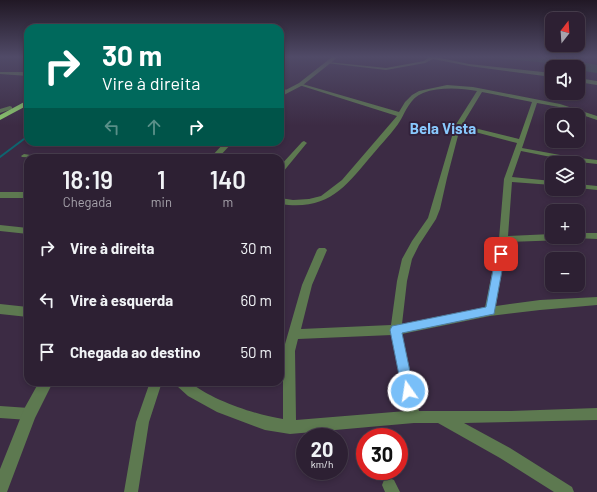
<!DOCTYPE html>
<html lang="pt">
<meta charset="utf-8">
<style>
:root{--surface:#2d2033;--page:#35283b;--text:#f1f3f6;--muted:#a7a3ac;--line:#483e4e}
body{margin:0;font-family:Barlow,sans-serif;background:var(--page);color:var(--text);height:100vh;display:flex;flex-direction:column;font-size:15px;white-space:nowrap}
*{box-sizing:border-box;margin:0}
p{font-size:13px;color:var(--muted)}
.icon{flex:none;width:22px;height:22px;fill:none;stroke:currentColor;stroke-width:2;stroke-linecap:round;stroke-linejoin:round}
.map{position:relative;flex:1;overflow:hidden}
.panel{position:absolute;left:24px;top:154px;width:260px;height:232px;display:flex;flex-direction:column;background:var(--surface);border-radius:12px;box-shadow:0 2px 6px #0003,0 0 0 1px var(--line)}
.panel>*{flex:none}
.banner{position:absolute;left:24px;top:24px;width:260px;height:122px;border-radius:12px;box-shadow:0 2px 6px #0003,0 0 0 1px var(--line);background:#00695c;color:#fff;overflow:hidden}
.needle{width:26px;rotate:17deg}
.fabs{position:absolute;left:545px;top:12px;display:grid;gap:8px}
.fabs a{display:grid;place-items:center;width:40px;height:40px;border-radius:8px;background:var(--surface);box-shadow:0 2px 6px #0003,0 0 0 1px var(--line);font-size:20px}
.speed{position:absolute;left:296px;top:428px;display:flex;gap:8px;font-size:20px;font-weight:700;text-align:center}
.speed>*{display:grid;place-content:center;width:52px;height:52px;border-radius:50%;background:var(--surface);box-shadow:0 2px 6px #0003,0 0 0 1px var(--line);line-height:1}
.speed small{font-size:10px;font-weight:400}
.speed .limit{border:6px solid #d22;background:#fff;color:#111}
.pin{position:absolute;display:grid;place-items:center;width:34px;height:34px;color:#fff;margin:-17px;border-radius:8px;box-shadow:0 2px 6px #0006}
.me{position:absolute;width:44px;margin:-22px;rotate:347deg;stroke-linejoin:round;filter:drop-shadow(0 0 3px #0008)}
.turn{display:flex;align-items:center;gap:14px;height:84px;padding:0 12px;font-size:18px}
.turn .icon{width:52px;height:52px;stroke-width:2.5}
.turn b{display:block;font-size:28px;line-height:34px}
.lanes{display:flex;align-items:center;height:38px;padding:0 12px;background:#0003;justify-content:center;gap:20px;direction:ltr}
.lanes .off{opacity:.35}
.eta{display:flex;justify-content:space-evenly;align-items:center;height:68px;text-align:center}
.eta b{font-size:24px;font-weight:600;line-height:28px}
ul{padding:0;list-style:none}
li{display:flex;align-items:center;gap:12px;height:52px;padding:0 12px}
li div{flex:1}
li b{display:block;font-size:15px}
li em{font-style:normal}
.map>svg:first-child{display:block}
.green{fill:#335740}
.lines{fill:none;stroke-linecap:round;stroke-linejoin:round}
.stream{stroke:#0e656f;stroke-width:2}
.minor{fill:#5d7950;fill-rule:evenodd}
.tertiary{fill:#5d7950;fill-rule:evenodd}
.trunk{fill:#8ccc6b;fill-rule:evenodd}
.route{fill:#79bff8;stroke:#4f7ca1}
.labels{text-anchor:middle;dominant-baseline:central;stroke-width:4;stroke-linejoin:round;paint-order:stroke}
.far-district-label{font-size:15px;font-weight:bold;fill:#89c9fe;stroke:#32213a}
</style>
<div class="map">
<svg width="597" height="492" viewBox="0 0 597 492">
<rect width="100%" height="100%" fill="#3c2b44"/>
<path class="green" d="M 484,57 L 554,57 L 597,65 L 597,73 L 578,70 L 578,67 L 565,67 L 539,62 Z"/>
<g class="lines">
<path class="stream" d="M 0,157 L 28,136"/>
<path class="minor" d="M 426,57 L 436,57 L 469,64 L 552,73 L 552,77 L 469,66 L 433,59 L 425,63 L 386,70 L 326,63 L 328,62 L 386,68 L 424,61 L 428,58 Z
M 0,72 L 28,72 L 28,76 L 0,74 Z
M 578,78 L 597,81 L 597,85 L 578,82 Z
M 299,83 L 399,112 L 405,102 L 412,95 L 419,91 L 447,85 L 473,87 L 560,104 L 597,116 L 597,120 L 559,107 L 537,103 L 522,148 L 571,157 L 597,160 L 597,164 L 571,161 L 521,151 L 512,177 L 552,181 L 552,185 L 512,182 L 508,236 L 552,234 L 552,237 L 568,237 L 564,240 L 507,242 L 496,306 L 540,300 L 597,297 L 597,305 L 540,310 L 490,316 L 402,334 L 419,411 L 511,411 L 597,408 L 597,420 L 464,423 L 510,448 L 572,487 L 574,492 L 554,492 L 500,458 L 438,423 L 414,423 L 290,434 L 265,430 L 217,412 L 188,396 L 177,386 L 175,382 L 190,382 C 211,400 256,415 283,419 L 283,351 L 302,285 L 317,250 L 319,248 L 325,248 L 327,250 L 312,285 L 301,329 L 391,325 L 397,281 L 402,259 L 412,241 L 428,218 L 455,126 L 477,91 C 460,88 439,87 423,93 C 410,98 406,111 400,121 C 393,132 382,143 373,154 C 345,187 329,211 280,204 L 280,198 L 293,200 L 309,199 L 321,196 L 342,180 L 397,116 L 299,85 ZM 482,92 L 532,102 L 519,139 L 462,125 ZM 460,128 L 517,143 L 504,179 L 499,239 L 485,307 L 402,324 L 407,281 L 412,259 L 419,245 L 436,219 L 440,209 L 447,178 ZM 392,335 L 406,411 L 296,420 L 295,351 L 298,339 Z
M 280,88 L 287,90 L 288,91 L 285,93 L 280,92 Z
M 10,106 L 12,107 L 12,109 L 0,113 L 0,109 Z
M 304,141 L 307,143 L 306,144 L 283,172 L 280,172 L 280,166 L 302,142 Z
M 24,154 L 37,156 L 40,158 L 22,157 L 21,156 Z
M 578,184 L 597,186 L 597,190 L 578,188 Z
M 0,192 L 28,192 L 28,198 L 0,198 Z
M 0,225 L 28,228 L 28,234 L 0,231 Z
M 578,233 L 597,233 L 597,239 L 575,238 L 574,237 L 578,237 Z
M 0,304 L 28,307 L 28,317 L 0,314 Z
M 150,382 L 162,382 L 149,422 L 138,492 L 124,492 L 136,422 Z
M 0,406 L 29,408 L 34,409 L 35,414 L 34,419 L 29,420 L 0,418 Z
M 389,478 L 394,480 L 400,492 L 385,492 L 382,485 L 384,480 Z"/>
<path class="tertiary" d="M 332,57 L 338,57 L 303,85 L 280,97 L 280,93 L 299,83 Z
M 225,142 L 233,142 L 218,158 L 210,158 Z
M 39,382 L 53,382 L 35,418 L 7,492 L 0,492 L 0,469 L 24,409 Z"/>
<path class="trunk" d="M 28,100 L 28,105 L 0,120 L 0,115 Z"/>
</g>
<linearGradient id="sky" x2="0" y2="1"><stop stop-color="#211825"/><stop offset="0.45" stop-color="#504a67"/><stop offset="1" stop-color="#504a67" stop-opacity="0"/></linearGradient>
<rect width="597" height="126" fill="url(#sky)"/>
<path class="route" d="M 501,250 L 505,254 L 494,314 L 402,333 L 414,391 L 412,395 L 408,397 L 403,395 L 390,330 L 392,326 L 486,307 L 496,254 Z"/>
<g class="labels">
<g class="far-district-label">
<text x="443" y="128">Bela Vista</text>
</g>
</g>
</svg>
<div class="fabs">
<a><svg class="needle" viewBox="-14 -14 28 28"><path d="M0-13l5 13h-10z" fill="#e53935"/><path d="M0 13l5-13h-10z" fill="#a7a3ac"/></svg></a>
<a><svg class="icon" aria-label="sound" viewBox="0 0 24 24"><path d="M4 9h4l5-4v14l-5-4H4zM17 9q2 3 0 6"/></svg></a>
<a><svg class="icon" aria-label="search" viewBox="0 0 24 24"><circle cx="10" cy="10" r="6"/><path d="M15 15l6 6"/></svg></a>
<a><svg class="icon" aria-label="layers" viewBox="0 0 24 24"><path d="M12 4l9 5-9 5-9-5zM3 14l9 5 9-5"/></svg></a>
<a>+</a>
<a>−</a>
</div>
<div class="speed"><div>20<small>km/h</small></div><div class="limit">30</div></div>
<div class="pin" style="left:501px;top:254px;background:#d93025"><svg class="icon" aria-label="arrive" viewBox="0 0 24 24"><path d="M6 21V4h12l-3 4 3 4H6"/></svg></div>
<svg class="me" style="left:408px;top:391px" viewBox="-20 -20 40 40"><circle r="17" fill="#79bff8" stroke="#fff" stroke-width="3"/><path d="M0-11L8 9 0 5-8 9z" fill="#fff"/></svg>
<div class="banner">
<div class="turn"><svg class="icon" aria-label="right" viewBox="0 0 24 24"><path d="M7 20v-9h11M14 6l5 5-5 5"/></svg><div><b>30 m</b>Vire à direita</div></div>
<div class="lanes"><svg class="icon off" aria-label="left" viewBox="0 0 24 24"><path d="M17 20v-9H6M10 6l-5 5 5 5"/></svg><svg class="icon off" aria-label="ahead" viewBox="0 0 24 24"><path d="M12 20V5M6 11l6-6 6 6"/></svg><svg class="icon" aria-label="right" viewBox="0 0 24 24"><path d="M7 20v-9h11M14 6l5 5-5 5"/></svg></div>
</div>
<section class="panel">
<div class="eta">
<div><b>18:19</b><p>Chegada</p></div>
<div><b>1</b><p>min</p></div>
<div><b>140</b><p>m</p></div>
</div>
<ul>
<li><svg class="icon" aria-label="right" viewBox="0 0 24 24"><path d="M7 20v-9h11M14 6l5 5-5 5"/></svg><div><b>Vire à direita</b></div><em>30 m</em></li>
<li><svg class="icon" aria-label="left" viewBox="0 0 24 24"><path d="M17 20v-9H6M10 6l-5 5 5 5"/></svg><div><b>Vire à esquerda</b></div><em>60 m</em></li>
<li><svg class="icon" aria-label="arrive" viewBox="0 0 24 24"><path d="M6 21V4h12l-3 4 3 4H6"/></svg><div><b>Chegada ao destino</b></div><em>50 m</em></li>
</ul>
</section>
</div>
